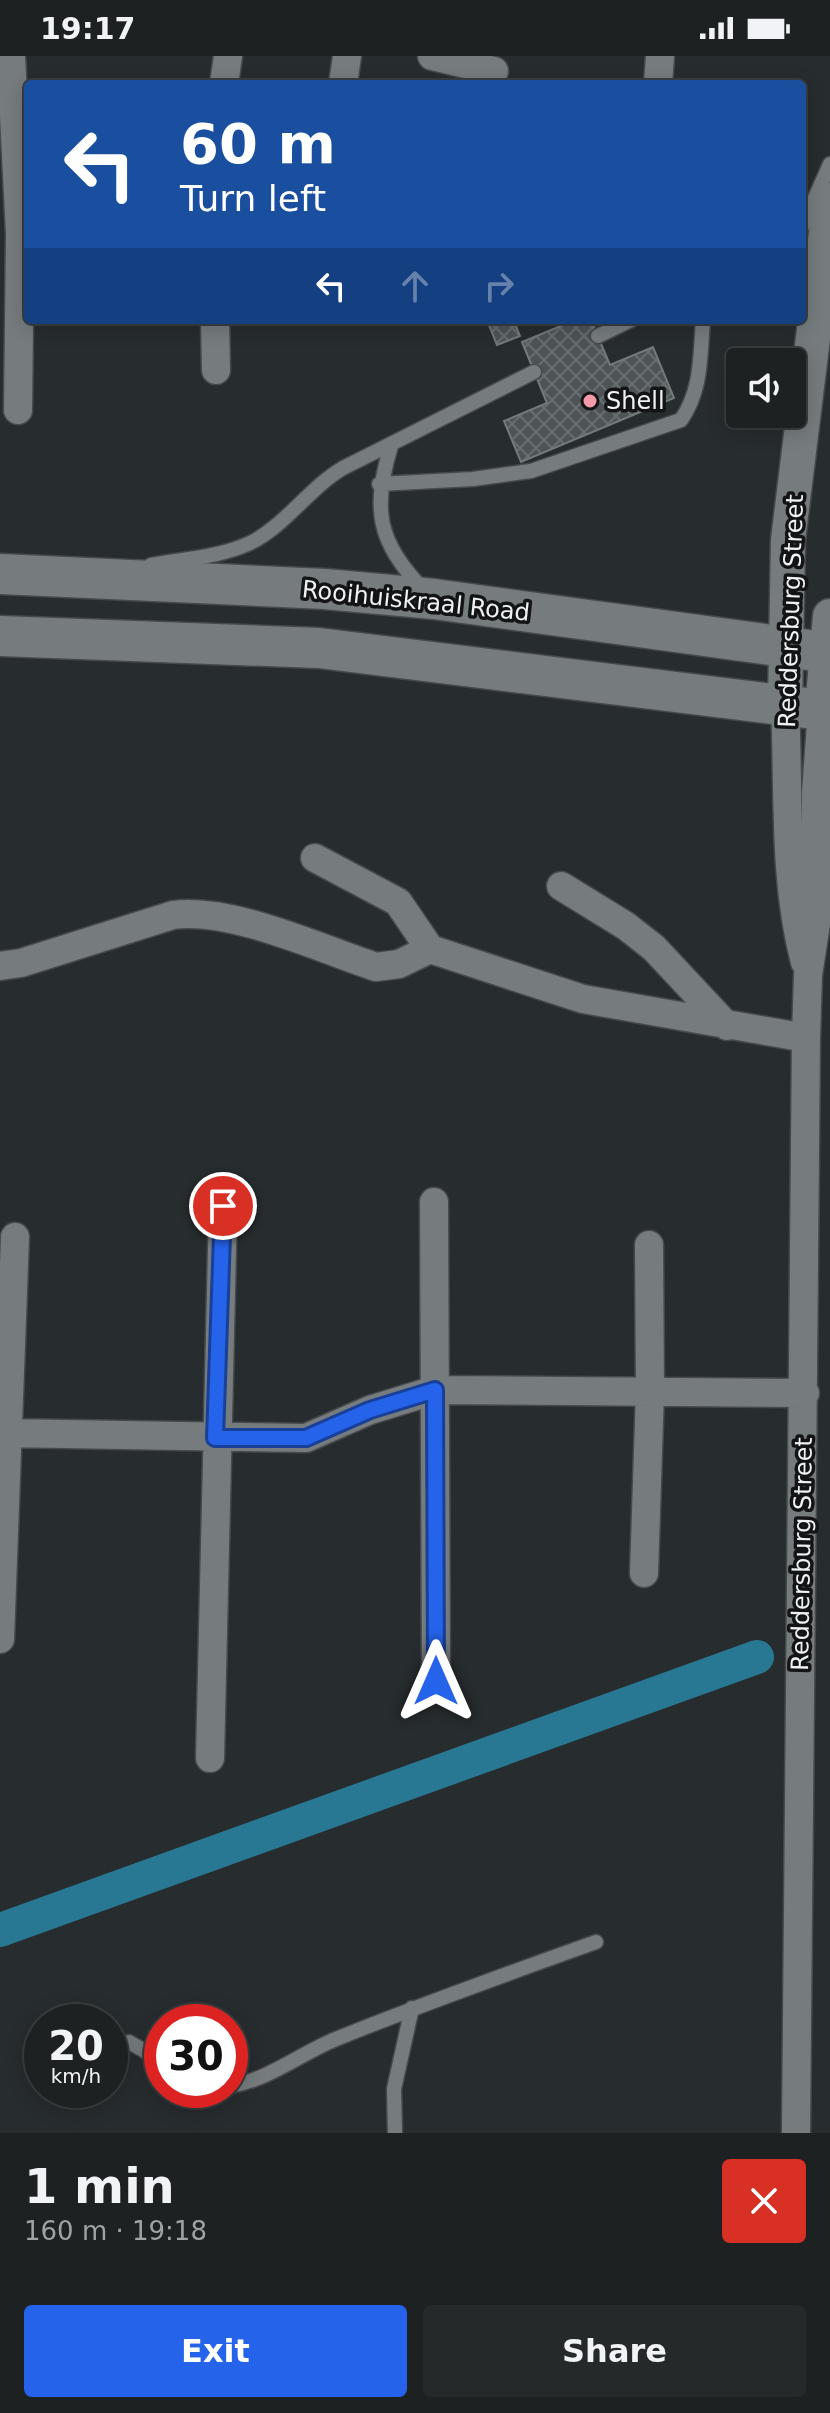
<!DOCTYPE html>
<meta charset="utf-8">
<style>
:root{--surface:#1d2122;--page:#25292a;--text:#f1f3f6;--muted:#a0a3a5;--line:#3b3e40;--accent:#2563eb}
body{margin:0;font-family:"DejaVu Sans",sans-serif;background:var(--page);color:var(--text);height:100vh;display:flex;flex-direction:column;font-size:30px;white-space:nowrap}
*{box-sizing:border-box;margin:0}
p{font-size:26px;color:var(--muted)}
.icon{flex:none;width:44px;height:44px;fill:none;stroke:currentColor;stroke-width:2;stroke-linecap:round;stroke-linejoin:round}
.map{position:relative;height:2077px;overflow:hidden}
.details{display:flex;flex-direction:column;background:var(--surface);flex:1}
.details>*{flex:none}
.banner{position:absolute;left:24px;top:24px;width:782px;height:244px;border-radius:8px;box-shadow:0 4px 20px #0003,0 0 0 2px var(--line);background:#1a4fa0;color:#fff;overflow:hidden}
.buttons{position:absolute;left:726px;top:292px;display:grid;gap:16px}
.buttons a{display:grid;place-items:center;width:80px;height:80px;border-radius:8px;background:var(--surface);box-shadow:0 4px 20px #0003,0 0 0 2px var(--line);font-size:40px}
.speed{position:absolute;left:24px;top:1948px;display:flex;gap:16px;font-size:40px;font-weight:700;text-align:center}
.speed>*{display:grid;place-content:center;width:104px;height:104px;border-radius:50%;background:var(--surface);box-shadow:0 4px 20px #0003,0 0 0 2px var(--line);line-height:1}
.speed small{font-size:20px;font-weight:400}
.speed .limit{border:12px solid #d22;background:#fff;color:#111}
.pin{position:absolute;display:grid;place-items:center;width:68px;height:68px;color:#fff;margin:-34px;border:4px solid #fff;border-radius:50%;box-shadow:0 2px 8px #0007}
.me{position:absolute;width:88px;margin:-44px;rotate:0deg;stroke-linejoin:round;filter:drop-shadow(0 0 6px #0008)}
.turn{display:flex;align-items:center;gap:28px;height:168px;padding:0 24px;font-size:36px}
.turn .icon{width:104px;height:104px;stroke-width:2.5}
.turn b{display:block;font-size:56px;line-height:68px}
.lanes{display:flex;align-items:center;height:76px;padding:0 24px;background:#0003;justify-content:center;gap:40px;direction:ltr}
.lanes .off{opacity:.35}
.round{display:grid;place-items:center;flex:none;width:84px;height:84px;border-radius:8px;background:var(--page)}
.overview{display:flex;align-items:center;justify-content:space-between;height:136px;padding:0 24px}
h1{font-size:48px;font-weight:700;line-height:60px}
.cta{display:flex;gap:16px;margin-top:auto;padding:16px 24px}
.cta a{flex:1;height:92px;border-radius:8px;background:var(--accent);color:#fff;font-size:32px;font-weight:700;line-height:92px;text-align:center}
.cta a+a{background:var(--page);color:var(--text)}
.status{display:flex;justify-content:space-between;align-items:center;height:56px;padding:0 40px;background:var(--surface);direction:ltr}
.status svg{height:22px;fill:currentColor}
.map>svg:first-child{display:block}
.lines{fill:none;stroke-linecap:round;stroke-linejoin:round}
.canal{stroke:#287894;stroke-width:34}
.building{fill:url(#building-cross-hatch);stroke:#747a7c;stroke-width:2}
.service-casing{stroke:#46494b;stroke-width:17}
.minor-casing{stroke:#46494b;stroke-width:31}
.tertiary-casing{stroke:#46494b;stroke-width:37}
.secondary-casing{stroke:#46494b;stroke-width:43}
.service{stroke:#767c7e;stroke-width:14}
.minor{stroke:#767c7e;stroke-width:28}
.tertiary{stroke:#767c7e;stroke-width:34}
.secondary{stroke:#767c7e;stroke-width:40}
.route-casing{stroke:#184099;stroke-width:20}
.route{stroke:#2563eb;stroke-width:14}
.poi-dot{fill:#f39aa8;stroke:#121415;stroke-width:3}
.labels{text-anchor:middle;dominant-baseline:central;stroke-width:7;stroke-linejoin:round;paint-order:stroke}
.poi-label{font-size:24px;fill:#eff2f4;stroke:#121415;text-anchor:start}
.street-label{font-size:24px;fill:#eff2f4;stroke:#121415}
</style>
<div class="status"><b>19:17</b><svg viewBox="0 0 49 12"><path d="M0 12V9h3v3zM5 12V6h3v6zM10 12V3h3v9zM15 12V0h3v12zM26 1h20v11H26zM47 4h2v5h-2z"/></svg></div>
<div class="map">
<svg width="830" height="2077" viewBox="0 0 830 2077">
<defs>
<pattern id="building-cross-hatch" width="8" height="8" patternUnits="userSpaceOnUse" patternTransform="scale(2)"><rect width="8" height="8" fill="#4e5456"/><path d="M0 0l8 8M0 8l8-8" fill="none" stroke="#686d6f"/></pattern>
</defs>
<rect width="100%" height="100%" fill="#272c2e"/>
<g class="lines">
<path class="canal" d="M 0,1874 L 757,1601"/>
</g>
<path class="building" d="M 487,264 L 523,264 L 515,268 L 520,280 L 497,289 Z
M 575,264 L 591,264 L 610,309 L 653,291 L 674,342 L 521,406 L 504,365 L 547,347 L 522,286 Z"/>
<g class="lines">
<g class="service-casing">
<path id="service" d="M 802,171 L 830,108
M 598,280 L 631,264
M 391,390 C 372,452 377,487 424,534
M 379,428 L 473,423 L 531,415 L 681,364 C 702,334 700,300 703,264
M 151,509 C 183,503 220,501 250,487 C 285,470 309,432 343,412 L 534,316
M 129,1986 L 162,2005
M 230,2030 C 269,2024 301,1997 336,1983 C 422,1948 509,1917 596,1886
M 395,2077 L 394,2033 L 412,1952"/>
</g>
<g class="minor-casing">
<path id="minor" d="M 11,0 L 20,178 L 18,354
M 432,0 L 494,15
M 224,28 L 228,0
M 343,28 L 347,0
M 658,28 L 660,0
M 215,264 L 216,314
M 785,649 C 789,735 783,823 805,906
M 315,802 L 398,846 L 430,893
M 561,830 L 626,870 L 654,892 L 727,970
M 0,910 L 21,907 L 173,859 C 231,851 319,892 376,911 L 399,908 L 430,893 L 583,943 L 806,982
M 434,1146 L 436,1625
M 6,1377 L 306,1382 L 370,1354 L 435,1334 L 805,1337
M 644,1517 L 650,1335 L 649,1189
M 0,1583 L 15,1181
M 210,1702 L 223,1150
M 796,2077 L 806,982 L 808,919 L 816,867 L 816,737 L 822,654"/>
</g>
<g class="tertiary-casing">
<path id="tertiary" d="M 785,649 L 788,484 L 830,144
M 822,654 L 830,560"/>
</g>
<g class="secondary-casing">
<path id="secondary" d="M 0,518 L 325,533 L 434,543 L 830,597
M 0,580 L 319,592 L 830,655"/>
</g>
<use href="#service" class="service"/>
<use href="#minor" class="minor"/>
<use href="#tertiary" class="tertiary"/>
<use href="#secondary" class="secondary"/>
</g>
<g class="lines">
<g class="route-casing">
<path id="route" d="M 223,1150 L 215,1382 L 306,1382 L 370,1354 L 435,1334 L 436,1625"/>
</g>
<use href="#route" class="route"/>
</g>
<circle class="poi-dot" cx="590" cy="345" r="8"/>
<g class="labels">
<g class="poi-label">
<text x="606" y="345">Shell</text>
</g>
<g class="street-label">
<text transform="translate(416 545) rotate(6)">Rooihuiskraal Road</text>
<text transform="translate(791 555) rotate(-88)">Reddersburg Street</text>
<text transform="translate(802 1498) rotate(-89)">Reddersburg Street</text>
</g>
</g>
</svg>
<div class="buttons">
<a><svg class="icon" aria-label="sound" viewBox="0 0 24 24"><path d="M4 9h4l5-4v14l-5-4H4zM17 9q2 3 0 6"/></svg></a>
</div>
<div class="speed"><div>20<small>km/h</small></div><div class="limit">30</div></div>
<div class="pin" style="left:223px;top:1150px;background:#d93025"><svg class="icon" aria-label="arrive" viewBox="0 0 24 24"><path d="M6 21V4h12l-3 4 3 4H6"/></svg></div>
<svg class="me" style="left:436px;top:1625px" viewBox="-20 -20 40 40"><path d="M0-17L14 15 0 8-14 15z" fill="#2563eb" stroke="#fff" stroke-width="4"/></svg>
<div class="banner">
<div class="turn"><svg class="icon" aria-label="left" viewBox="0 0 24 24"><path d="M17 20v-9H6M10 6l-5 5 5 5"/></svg><div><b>60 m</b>Turn left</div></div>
<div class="lanes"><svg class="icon" aria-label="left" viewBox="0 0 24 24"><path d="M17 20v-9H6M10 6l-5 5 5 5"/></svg><svg class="icon off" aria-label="ahead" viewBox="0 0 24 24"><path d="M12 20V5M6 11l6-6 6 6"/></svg><svg class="icon off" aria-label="right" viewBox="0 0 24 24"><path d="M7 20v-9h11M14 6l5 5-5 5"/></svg></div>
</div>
</div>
<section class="details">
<div class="overview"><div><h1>1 min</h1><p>160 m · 19:18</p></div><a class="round" style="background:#d93025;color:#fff"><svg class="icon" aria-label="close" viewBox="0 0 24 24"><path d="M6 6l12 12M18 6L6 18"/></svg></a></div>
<div class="cta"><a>Exit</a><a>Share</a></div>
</section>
